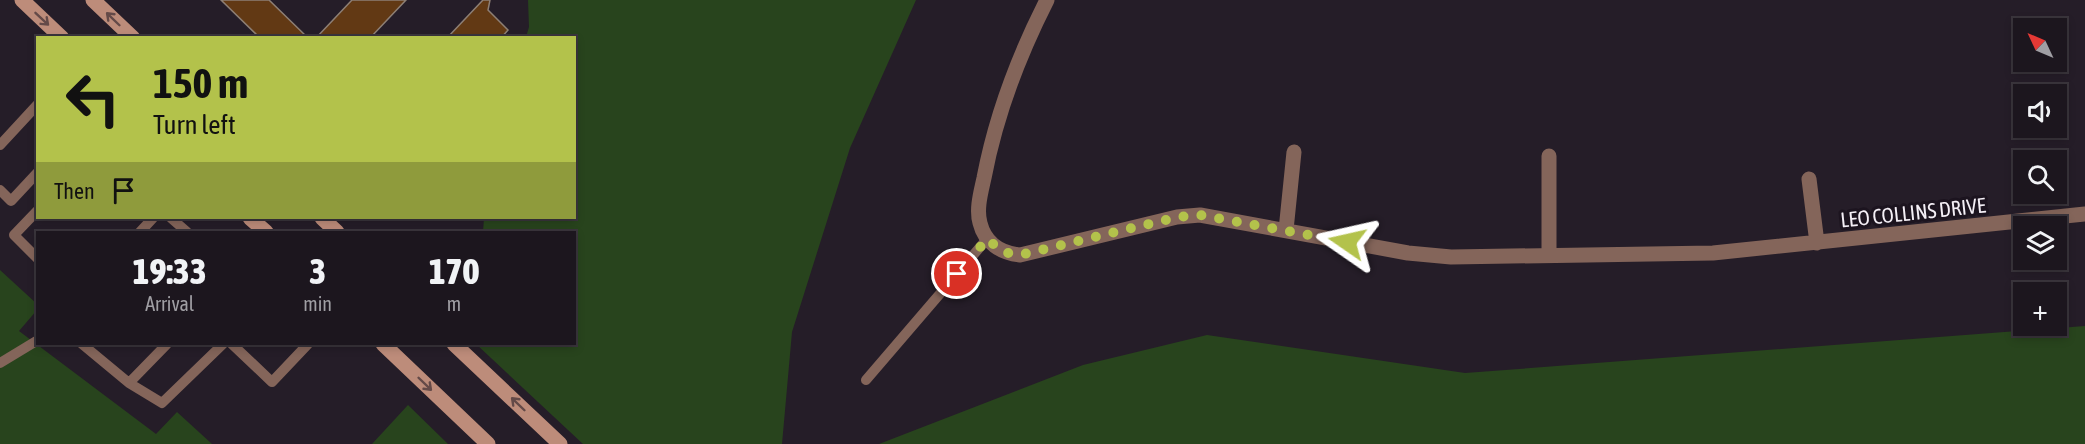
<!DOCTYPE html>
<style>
:root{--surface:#1c161e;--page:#251f27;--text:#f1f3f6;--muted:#a09fa4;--line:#3a353c}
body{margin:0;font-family:"Asap Condensed",sans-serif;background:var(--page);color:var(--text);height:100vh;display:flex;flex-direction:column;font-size:22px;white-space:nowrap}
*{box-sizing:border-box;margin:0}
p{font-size:20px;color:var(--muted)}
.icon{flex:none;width:33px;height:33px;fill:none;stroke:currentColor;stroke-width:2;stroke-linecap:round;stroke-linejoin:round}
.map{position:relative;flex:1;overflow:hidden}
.side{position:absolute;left:36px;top:231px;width:540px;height:114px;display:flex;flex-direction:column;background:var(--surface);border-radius:0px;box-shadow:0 3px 9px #0003,0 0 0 2px var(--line)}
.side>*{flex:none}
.banner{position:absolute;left:36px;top:36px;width:540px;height:183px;border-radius:0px;box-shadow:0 3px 9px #0003,0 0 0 2px var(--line);background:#b3c24b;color:#111;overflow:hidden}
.needle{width:39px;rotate:314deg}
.buttons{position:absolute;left:2013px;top:18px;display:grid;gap:12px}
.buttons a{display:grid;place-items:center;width:54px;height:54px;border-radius:0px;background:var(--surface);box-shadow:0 3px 9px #0003,0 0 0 2px var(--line);font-size:30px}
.pin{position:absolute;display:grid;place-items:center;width:51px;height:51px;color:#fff;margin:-26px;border:3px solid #fff;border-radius:50%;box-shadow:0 2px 6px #0007}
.me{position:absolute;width:66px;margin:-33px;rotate:281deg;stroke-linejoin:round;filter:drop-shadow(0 0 4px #0008)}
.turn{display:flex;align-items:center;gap:21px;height:126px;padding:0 18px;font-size:27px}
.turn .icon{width:78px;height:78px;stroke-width:2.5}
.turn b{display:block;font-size:42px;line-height:51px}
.then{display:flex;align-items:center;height:57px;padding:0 18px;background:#0003;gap:12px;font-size:22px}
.eta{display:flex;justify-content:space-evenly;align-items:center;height:102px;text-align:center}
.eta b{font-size:36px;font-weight:800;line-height:42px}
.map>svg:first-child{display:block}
.green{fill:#28441d}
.building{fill:#623914;stroke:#8d7f75;stroke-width:1.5}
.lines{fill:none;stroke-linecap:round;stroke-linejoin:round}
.lane{stroke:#84655a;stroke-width:10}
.street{stroke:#84655a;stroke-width:15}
.secondary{stroke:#bd8c7a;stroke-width:15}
.oneway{stroke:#644a48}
.route{stroke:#b3c24b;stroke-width:10;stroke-dasharray:0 18}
.labels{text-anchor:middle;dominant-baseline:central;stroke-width:6;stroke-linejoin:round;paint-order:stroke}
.street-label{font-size:21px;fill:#f4eff6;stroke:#1c141f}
</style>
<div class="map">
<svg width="2085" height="444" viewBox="0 0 2085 444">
<rect width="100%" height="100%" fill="#251d28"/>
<path class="green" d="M 528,0 L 916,0 L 850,148 L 792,332 L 782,444 L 583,444 L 476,344 L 574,344 L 574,232 L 483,232 L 484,218 L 574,218 L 574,38 L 526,37 L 529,27 Z
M 0,270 L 37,304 L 37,310 L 19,331 L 156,434 L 177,412 L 212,444 L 0,444 Z
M 2085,326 L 2085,444 L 879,444 L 1083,365 L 1207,335 L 1465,373 Z
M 408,405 L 448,444 L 372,444 Z"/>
<path class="building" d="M 221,0 L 269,0 L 308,38 L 260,38 Z
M 352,0 L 406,0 L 370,38 L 316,38 Z
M 483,0 L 490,0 L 488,10 L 508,30 L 501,38 L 447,38 Z"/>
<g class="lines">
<path class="lane" d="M 0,145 L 38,104
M 0,190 L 11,201 L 38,172
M 38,210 L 14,235 L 38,259
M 171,218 L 187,232
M 140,232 L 153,218
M 82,344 L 129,383 L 162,403 L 223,344
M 232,344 L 272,382 L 308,344
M 0,363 L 38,340
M 866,380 L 987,239
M 129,383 L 167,344"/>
<path class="street" d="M 1047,0 C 1018,57 996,115 984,178 C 981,192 976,209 980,223 C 985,243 1001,253 1020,255 L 1177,217 L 1200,215 L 1408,253 L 1451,257 L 1713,253 L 2085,214
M 1549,156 L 1549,255
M 1809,179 L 1817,243
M 1286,230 L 1294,152"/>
<path class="secondary" d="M 22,0 L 62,38
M 93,0 L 133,38
M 250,218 L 266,232
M 322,218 L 337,232
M 383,344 L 488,444
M 454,344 L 560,444"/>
</g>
<defs><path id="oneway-shaft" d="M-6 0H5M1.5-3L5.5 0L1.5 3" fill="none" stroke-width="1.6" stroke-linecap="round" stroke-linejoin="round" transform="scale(1.5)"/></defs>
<g class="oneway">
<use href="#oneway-shaft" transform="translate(42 19) rotate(43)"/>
<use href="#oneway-shaft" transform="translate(113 19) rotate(-136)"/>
<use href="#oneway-shaft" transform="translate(425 384) rotate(44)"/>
<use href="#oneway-shaft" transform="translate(518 404) rotate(-136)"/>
</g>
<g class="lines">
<path class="route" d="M 957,274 L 987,239 L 1003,252 L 1020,255 L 1178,217 L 1200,215 L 1347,242"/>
</g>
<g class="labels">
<g class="street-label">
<text transform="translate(1913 212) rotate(-6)">LEO COLLINS DRIVE</text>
</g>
</g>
</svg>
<div class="buttons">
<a><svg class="needle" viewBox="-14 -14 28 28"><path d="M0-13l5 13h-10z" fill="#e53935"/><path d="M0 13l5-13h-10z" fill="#a09fa4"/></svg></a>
<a><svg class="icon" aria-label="sound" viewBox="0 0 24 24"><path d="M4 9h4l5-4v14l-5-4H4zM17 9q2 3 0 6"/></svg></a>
<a><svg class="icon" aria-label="search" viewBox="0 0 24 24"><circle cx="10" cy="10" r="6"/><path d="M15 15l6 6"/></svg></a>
<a><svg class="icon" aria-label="layers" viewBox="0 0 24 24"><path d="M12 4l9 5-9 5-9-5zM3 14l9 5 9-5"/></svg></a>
<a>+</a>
</div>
<div class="pin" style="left:957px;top:274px;background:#d93025"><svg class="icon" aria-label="arrive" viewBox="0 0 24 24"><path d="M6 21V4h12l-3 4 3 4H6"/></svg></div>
<svg class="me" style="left:1347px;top:242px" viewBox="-20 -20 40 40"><path d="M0-17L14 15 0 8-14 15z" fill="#b3c24b" stroke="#fff" stroke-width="4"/></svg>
<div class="banner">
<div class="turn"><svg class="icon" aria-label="left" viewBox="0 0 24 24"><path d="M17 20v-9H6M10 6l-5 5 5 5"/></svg><div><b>150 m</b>Turn left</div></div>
<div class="then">Then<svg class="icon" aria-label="arrive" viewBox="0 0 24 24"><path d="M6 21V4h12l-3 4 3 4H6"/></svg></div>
</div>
<section class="side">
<div class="eta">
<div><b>19:33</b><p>Arrival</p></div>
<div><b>3</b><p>min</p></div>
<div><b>170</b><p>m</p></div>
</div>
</section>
</div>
